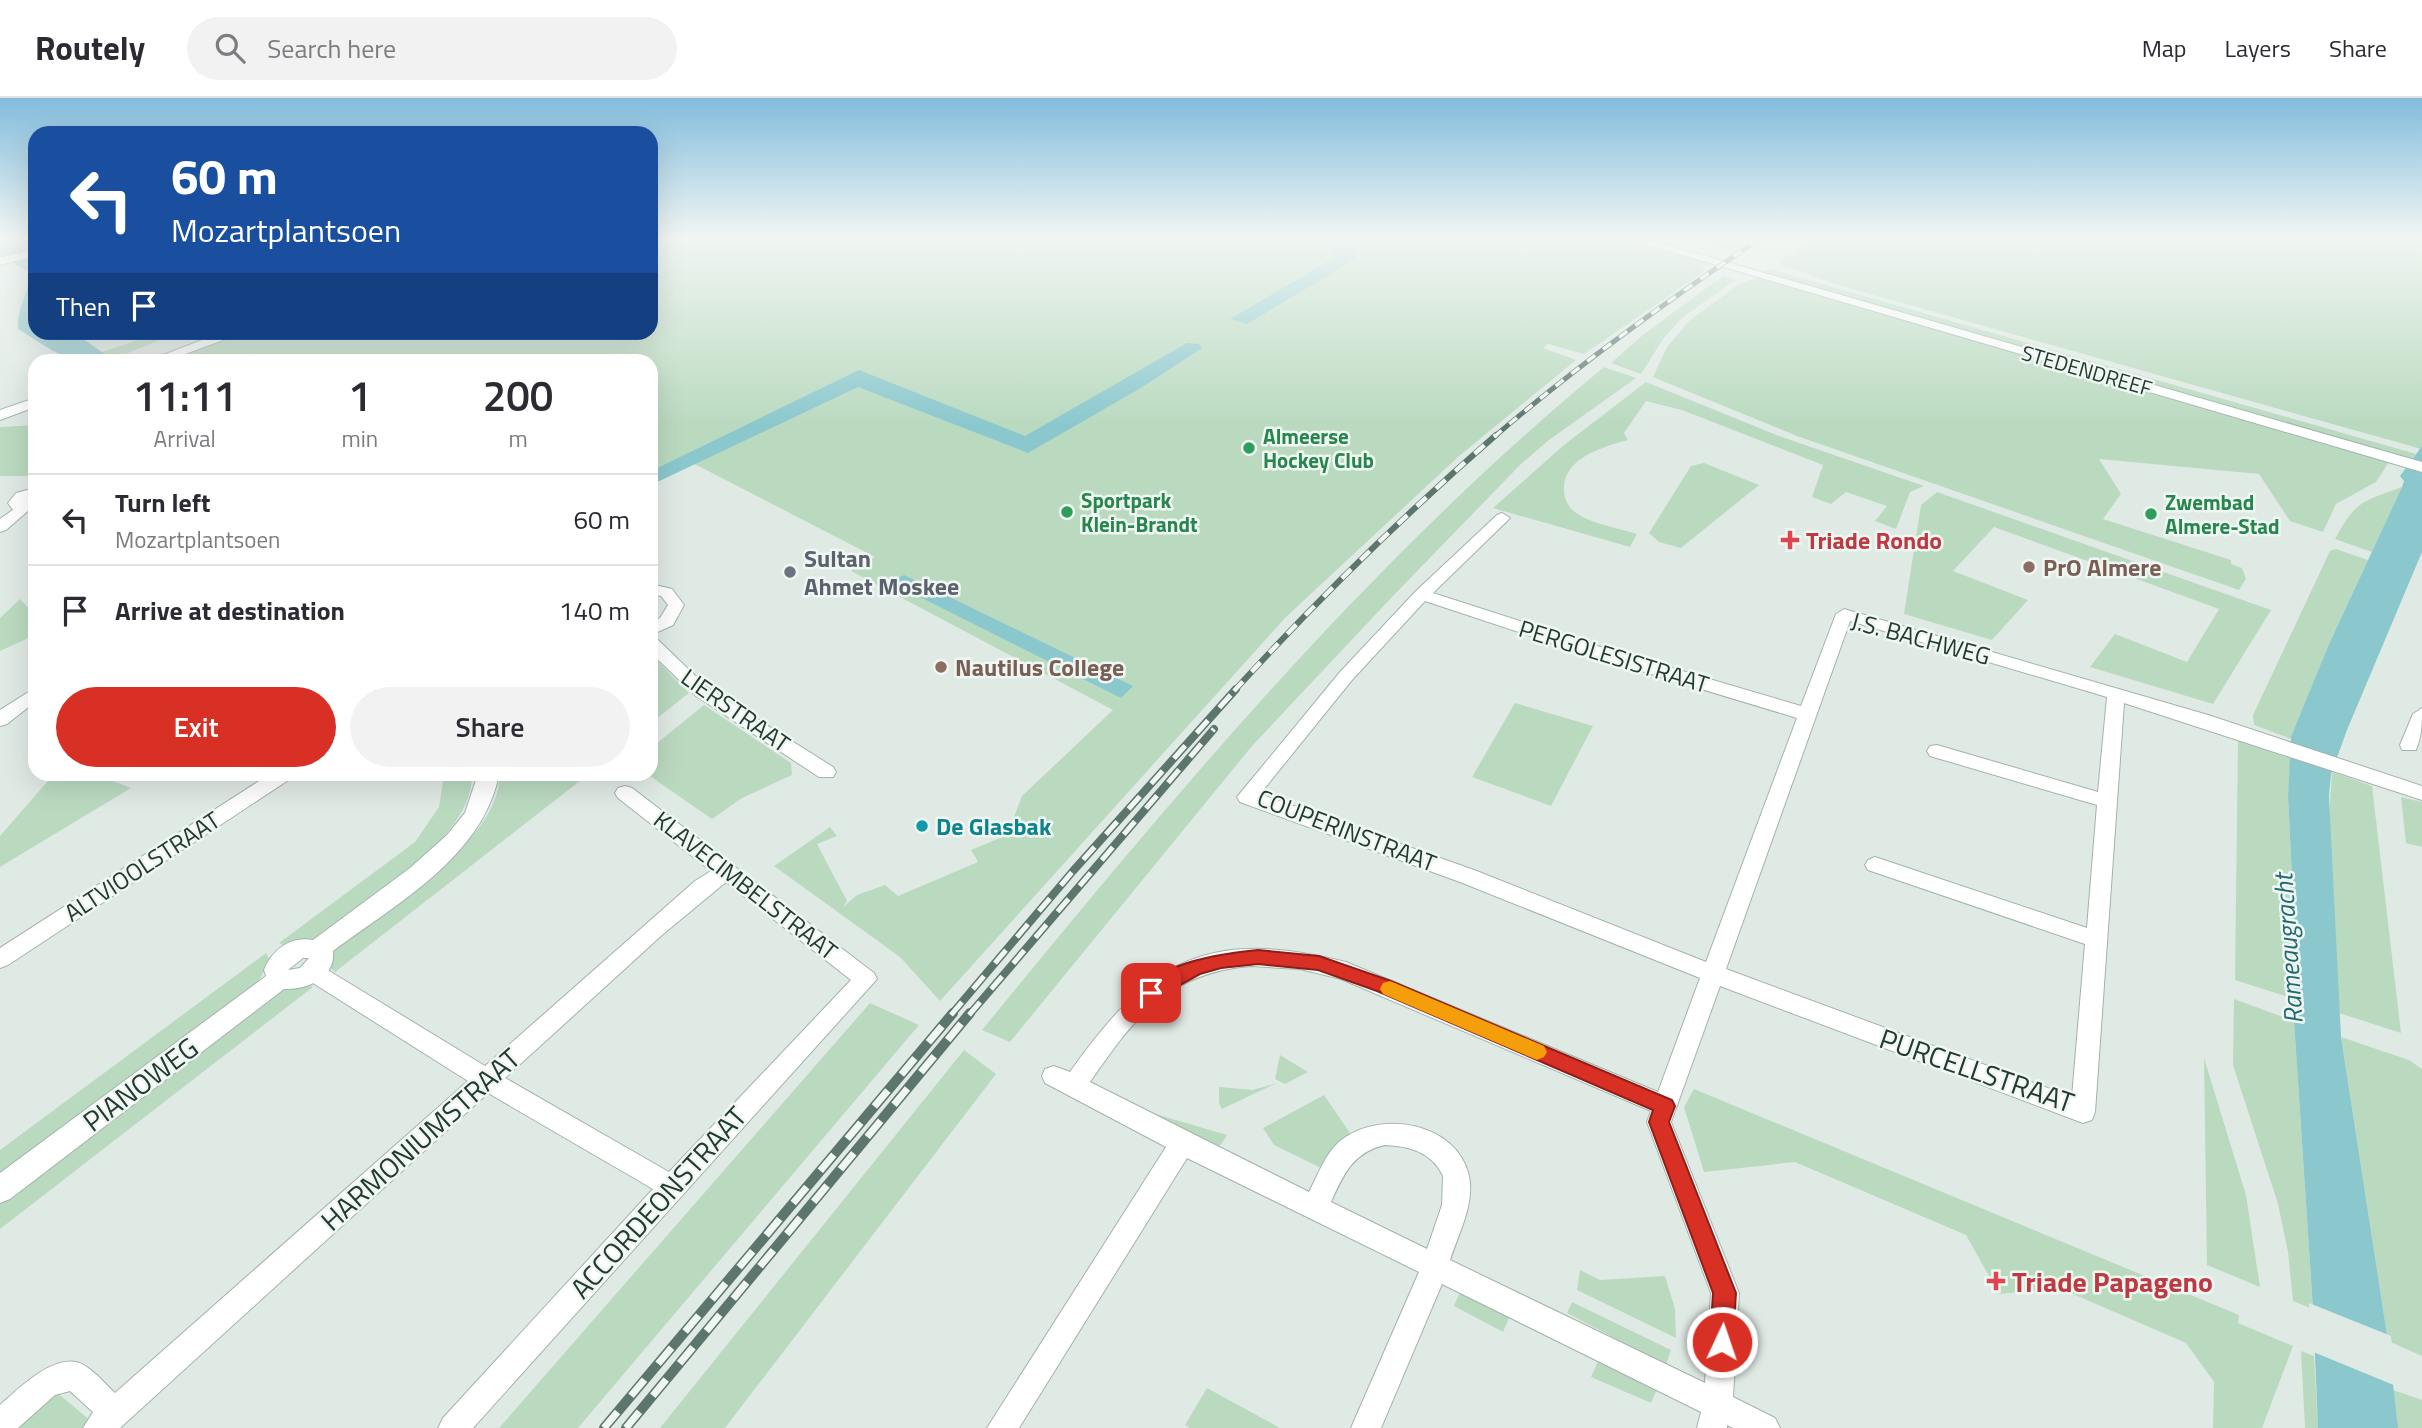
<!DOCTYPE html>
<style>
:root{--surface:#fff;--page:#f2f2f3;--text:#2b2b33;--muted:#7c7c81;--line:#e1e1e2;--accent:#d93025}
body{margin:0;font-family:"Titillium Web",sans-serif;background:var(--page);color:var(--text);height:100vh;display:flex;flex-direction:column;font-size:26px;white-space:nowrap}
*{box-sizing:border-box;margin:0}
p{font-size:23px;color:var(--muted)}
.icon{flex:none;width:38px;height:38px;fill:none;stroke:currentColor;stroke-width:2;stroke-linecap:round;stroke-linejoin:round}
.map{position:relative;flex:1;overflow:hidden}
.drawer{position:absolute;left:28px;top:256px;width:630px;height:427px;display:flex;flex-direction:column;background:var(--surface);border-radius:21px;box-shadow:0 7px 28px #0002}
.drawer>*{flex:none}
.guide{position:absolute;left:28px;top:28px;width:630px;height:214px;border-radius:21px;box-shadow:0 7px 28px #0002;background:#1a4fa0;color:#fff;overflow:hidden}
.pin{position:absolute;display:grid;place-items:center;width:60px;height:60px;color:#fff;margin:-30px;border-radius:14px;box-shadow:0 4px 10px #0006}
.me{position:absolute;width:77px;margin:-38px;rotate:3deg;stroke-linejoin:round;filter:drop-shadow(0 0 5px #0008)}
.turn{display:flex;align-items:center;gap:24px;height:147px;padding:0 28px;font-size:32px}
.turn .icon{width:91px;height:91px;stroke-width:2.5}
.turn b{display:block;font-size:49px;line-height:60px}
.then{display:flex;align-items:center;height:66px;padding:0 28px;background:#0003;gap:14px;font-size:26px}
.eta{display:flex;justify-content:space-evenly;align-items:center;height:119px;text-align:center}
.eta b{font-size:42px;font-weight:600;line-height:49px}
.action{display:flex;gap:14px;margin-top:auto;padding:14px 28px}
.action a{flex:1;height:80px;border-radius:42px;background:var(--accent);color:#fff;font-size:28px;font-weight:600;line-height:80px;text-align:center}
.action a+a{background:var(--page);color:var(--text)}
ul{padding:0;list-style:none}
li{display:flex;align-items:center;gap:21px;height:91px;padding:0 28px;border-top:2px solid var(--line)}
li div{flex:1}
li b{display:block;font-size:26px}
li em{font-style:normal}
header{display:flex;align-items:center;gap:42px;box-sizing:border-box;height:98px;padding:0 35px;background:var(--surface);border-bottom:2px solid var(--line)}
header strong{font-size:33px}
nav{display:flex;gap:38px;margin-inline-start:auto;font-size:24px}
.search{width:490px;height:63px;background:var(--page);display:flex;align-items:center;gap:18px;box-sizing:border-box;padding:0 24px;border-radius:38px;color:var(--muted);font-size:26px}
.map>svg:first-child{display:block}
.green{fill:#badac0}
.water{fill:#8bc8cd}
.pier{fill:#e0eae5}
.lines{fill:none;stroke-linecap:round;stroke-linejoin:round}
.street-casing{stroke:#a3b2ab;stroke-width:2}
.secondary-casing{stroke:#a0b5ac;stroke-width:2}
.street{fill:#fff;fill-rule:evenodd}
.secondary{fill:#fff;fill-rule:evenodd}
.rail-far3-casing{stroke:#5c756d;stroke-width:5}
.rail-far2-casing{stroke:#5c756d;stroke-width:6}
.rail-far1-casing{stroke:#5c756d;stroke-width:8}
.rail-casing{stroke:#5c756d;stroke-width:10}
.rail-far3{stroke:#f0f7f3;stroke-width:3.5;stroke-dasharray:10;stroke-linecap:butt}
.rail-far2{stroke:#f0f7f3;stroke-width:4.5;stroke-dasharray:13;stroke-linecap:butt}
.rail-far1{stroke:#f0f7f3;stroke-width:5;stroke-dasharray:17;stroke-linecap:butt}
.rail{stroke:#f0f7f3;stroke-width:7;stroke-dasharray:21;stroke-linecap:butt}
.route{fill:#d93025;stroke:#8d1f18;stroke-width:2}
.slow{fill:#f59e0b}
.leisure-dot{fill:#2e9e5b;stroke:#f0f7f3;stroke-width:2.5}
.health-dot{fill:#e0444e;stroke:#f0f7f3;stroke-width:2.5}
.education-dot{fill:#8d6e63;stroke:#f0f7f3;stroke-width:2.5}
.worship-dot{fill:#6b7280;stroke:#f0f7f3;stroke-width:2.5}
.culture-dot{fill:#0f9aa8;stroke:#f0f7f3;stroke-width:2.5}
.labels{text-anchor:middle;dominant-baseline:central;stroke-width:5;stroke-linejoin:round;paint-order:stroke}
.far-street-label{font-size:21px;fill:#223a31;stroke:#f0f7f3}
.far-leisure-label{font-size:21px;font-weight:bold;fill:#27864d;stroke:#f0f7f3;text-anchor:start}
.health-label{font-size:24px;font-weight:bold;fill:#be3a42;stroke:#f0f7f3;text-anchor:start}
.worship-label{font-size:24px;font-weight:bold;fill:#5b616d;stroke:#f0f7f3;text-anchor:start}
.education-label{font-size:24px;font-weight:bold;fill:#785e54;stroke:#f0f7f3;text-anchor:start}
.street-label{font-size:24px;fill:#223a31;stroke:#f0f7f3}
.culture-label{font-size:24px;font-weight:bold;fill:#0d838f;stroke:#f0f7f3;text-anchor:start}
.water-label{font-size:26px;font-style:italic;fill:#206a72;stroke:#f0f7f3}
.near-street-label{font-size:28px;fill:#223a31;stroke:#f0f7f3}
.near-health-label{font-size:28px;font-weight:bold;fill:#be3a42;stroke:#f0f7f3;text-anchor:start}
</style>
<header>
<strong>Routely</strong>
<div class="search"><svg class="icon" aria-label="search" viewBox="0 0 24 24"><circle cx="10" cy="10" r="6"/><path d="M15 15l6 6"/></svg>Search here</div>
<nav><a>Map</a><a>Layers</a><a>Share</a></nav>
</header>
<div class="map">
<svg width="2422" height="1330" viewBox="0 0 2422 1330">
<rect width="100%" height="100%" fill="#e0eae5"/>
<path class="green" d="M 651,140 L 1043,143 L 1088,140 L 1618,140 L 1712,164 L 1701,171 L 1705,173 L 1584,256 L 1548,246 L 1543,250 L 1576,262 L 1458,359 L 1286,519 L 940,903 L 900,859 L 774,768 L 830,729 L 837,738 L 817,746 L 847,803 L 843,809 L 857,797 L 885,787 L 898,798 L 978,764 L 971,752 L 1007,737 L 1022,698 L 1113,612 L 851,473 L 875,459 L 681,359 L 651,373 L 651,262 L 165,262 L 248,235 L 651,234 Z
M 1687,140 L 1753,140 L 1732,153 Z
M 1815,140 L 2422,140 L 2422,348 L 2420,351 L 2411,348 L 1838,187 L 1777,165 Z
M 1769,171 L 2416,356 L 2410,363 L 1763,175 Z
M 1723,178 L 1735,182 L 1682,220 L 1663,241 L 1641,276 L 1611,265 L 1644,236 Z
M 1758,179 L 2389,364 L 2376,384 L 2336,406 L 2323,434 L 2290,423 L 2259,376 L 2099,361 L 2121,396 L 2103,421 L 2231,462 L 2231,466 L 2242,470 L 2246,481 L 2239,492 L 1797,338 L 1653,279 L 1667,249 L 1689,223 L 1738,187 Z
M 160,235 L 177,235 L 111,262 L 97,262 L 108,259 L 102,254 Z
M 1604,269 L 1636,280 L 1549,342 L 1521,366 L 1393,498 L 1252,648 L 1010,944 L 982,932 C 1175,696 1368,464 1604,269 Z
M 1646,284 L 1779,338 L 1924,388 L 1910,394 L 1896,431 L 1875,423 L 1887,408 L 1846,394 L 1831,406 L 1812,399 L 1823,367 L 1682,312 L 1646,303 L 1624,335 L 1628,342 C 1605,348 1563,360 1564,391 C 1564,400 1568,409 1575,414 C 1591,426 1619,430 1637,436 L 1630,449 L 1493,410 L 1564,347 Z
M 35,327 L 35,378 L 0,378 L 0,329 Z
M 1704,365 L 1759,387 L 1681,450 L 1659,444 L 1649,435 L 1691,368 Z
M 2402,389 L 2372,454 L 2335,441 C 2356,402 2362,404 2402,389 Z
M 1937,394 L 2271,512 L 2213,606 L 2090,569 L 2115,536 L 2187,564 L 2219,511 L 1994,429 L 1953,473 L 2028,502 L 1992,542 L 1904,516 L 1921,407 Z
M 2336,451 L 2368,462 L 2329,546 L 2291,641 L 2254,627 L 2253,617 L 2330,453 Z
M 20,501 L 35,517 L 35,537 L 0,553 L 0,520 Z
M 651,557 L 689,595 L 651,625 Z
M 1515,605 L 1593,628 L 1551,708 L 1472,679 Z
M 704,607 L 791,665 L 792,677 L 742,700 L 712,721 L 647,676 L 651,676 L 651,650 Z
M 2238,642 L 2291,660 L 2288,699 L 2294,819 L 2294,901 L 2235,882 Z
M 2332,674 L 2372,688 L 2401,935 L 2339,915 L 2329,721 Z
M 54,676 L 95,676 L 131,690 L 0,769 L 0,738 Z
M 444,676 L 472,676 C 472,711 446,737 423,761 L 317,840 L 287,849 L 279,845 L 415,744 L 439,709 Z
M 499,676 L 586,676 L 585,679 L 335,874 L 329,868 L 336,846 C 383,811 504,740 499,676 Z
M 2401,699 L 2422,704 L 2422,749 L 2406,745 Z
M 266,855 L 270,862 L 258,884 L 0,1079 L 0,1052 Z
M 306,886 L 313,889 L 0,1131 L 0,1101 L 275,894 Z
M 2234,901 L 2294,923 L 2313,1211 L 2293,1203 L 2288,1154 L 2278,1106 L 2233,967 Z
M 870,905 L 919,927 L 578,1330 L 499,1330 Z
M 2341,939 L 2409,962 L 2422,971 L 2422,1258 L 2388,1243 Z
M 964,952 L 996,976 L 725,1330 L 660,1330 Z
M 1280,957 L 1308,974 L 1285,986 L 1275,981 Z
M 2204,960 L 2246,1097 L 2260,1189 L 2207,1167 Z
M 1277,985 L 1222,1011 L 1219,1005 L 1219,989 L 1253,992 Z
M 1694,991 L 2239,1217 L 2238,1225 L 2293,1248 L 2262,1330 L 2213,1330 L 2214,1284 L 2186,1245 L 2059,1190 L 1999,1196 L 1966,1137 L 1795,1064 L 1704,1074 L 1684,1009 Z
M 1324,997 L 1350,1035 L 1334,1050 L 1323,1071 L 1274,1047 L 1263,1030 Z
M 1135,1010 L 1227,1037 L 1220,1048 Z
M 1580,1172 L 1600,1182 L 1665,1178 L 1675,1211 L 1676,1240 L 1577,1192 Z
M 1461,1192 L 1509,1220 L 1503,1234 L 1454,1208 Z
M 1572,1204 L 1671,1252 L 1666,1267 L 1567,1215 Z
M 2301,1253 L 2314,1258 L 2318,1330 L 2305,1330 Z
M 1598,1263 L 1658,1289 L 1651,1305 L 1591,1279 Z
M 1207,1290 L 1280,1330 L 1190,1330 L 1185,1327 Z
M 2393,1292 L 2422,1302 L 2422,1330 L 2397,1330 Z
M 55,1293 L 91,1323 L 83,1330 L 12,1330 Z"/>
<path class="water" d="M 0,140 L 35,157 L 35,234 L 84,235 L 82,240 L 109,259 C 70,271 50,250 18,231 C 16,207 32,193 28,173 L 0,157 Z
M 1328,140 L 1348,140 L 1357,160 L 1247,226 L 1230,221 L 1336,159 Z
M 1187,245 L 1199,246 L 1202,250 L 1139,291 L 1028,355 L 858,289 L 651,387 L 651,373 L 859,272 L 1025,338 Z
M 2422,348 L 2422,454 L 2347,632 L 2331,676 L 2329,698 L 2341,939 L 2388,1243 L 2398,1330 L 2318,1330 L 2313,1211 L 2294,923 L 2294,819 L 2288,699 L 2291,639 L 2329,546 L 2402,389 L 2404,383 L 2400,378 Z
M 904,477 L 1133,588 L 1121,600 L 890,484 Z"/>
<path class="pier" d="M 2309,1205 L 2391,1238 L 2396,1288 L 2311,1253 Z"/>
<g class="lines">
<g class="street-casing">
<path id="street" d="M 35,151 L 35,158 L 0,167 L 0,160 Z
M 24,404 L 29,406 L 32,409 L 29,412 L 6,432 L 0,434 L 0,421 Z
M 1502,415 L 1510,420 L 1507,423 L 1433,495 L 1597,548 L 1801,608 L 1836,516 L 1844,511 L 2208,617 L 2422,688 L 2422,702 L 2124,605 L 2095,1014 L 2092,1022 L 2083,1025 L 1720,888 L 1671,1024 L 1739,1195 L 1733,1299 L 1775,1320 L 1780,1330 L 1733,1330 L 1727,1327 L 1727,1330 L 1697,1330 L 1701,1314 L 1442,1186 L 1381,1330 L 1351,1330 L 1419,1174 L 1187,1060 L 1019,1330 L 987,1330 L 1166,1049 L 1045,985 L 1042,978 L 1045,971 L 1054,968 L 1070,974 C 1149,862 1208,829 1346,864 L 1658,994 L 1700,880 L 1460,784 L 1240,704 L 1237,699 L 1340,574 L 1416,493 L 1497,417 ZM 1425,503 L 1585,556 L 1797,620 L 1706,864 L 1474,772 L 1260,696 L 1352,582 ZM 1850,523 L 2107,599 L 2098,694 L 1937,647 L 1930,648 L 1927,653 L 1930,658 L 2097,707 L 2087,830 L 1875,759 L 1868,762 L 1865,767 L 1868,772 L 2085,846 L 2072,999 L 1726,871 ZM 1251,868 L 1300,871 L 1341,881 L 1651,1013 L 1647,1024 L 1711,1195 L 1705,1285 L 1450,1162 C 1458,1137 1475,1106 1469,1078 C 1457,1024 1379,1011 1340,1043 C 1325,1056 1318,1077 1309,1094 L 1090,984 C 1135,919 1167,875 1251,868 ZM 1385,1047 C 1409,1048 1432,1054 1443,1078 L 1442,1107 L 1427,1151 L 1331,1104 C 1343,1077 1353,1054 1385,1047 Z
M 651,486 L 672,491 L 684,507 L 673,527 L 651,537 L 651,525 L 660,520 L 668,507 L 661,498 L 651,496 Z
M 651,540 L 657,541 L 708,590 L 833,669 L 836,674 L 833,679 L 819,679 L 696,598 L 651,555 Z
M 35,590 L 35,604 L 7,626 L 0,628 L 0,612 Z
M 2422,610 C 2422,625 2422,638 2416,652 L 2402,652 L 2400,647 L 2413,616 Z
M 270,676 L 293,676 L 290,681 L 8,867 L 0,870 L 0,850 Z
M 625,688 L 632,690 L 874,875 L 877,881 L 473,1330 L 438,1330 L 443,1320 L 653,1091 L 488,995 L 120,1330 L 83,1330 L 93,1314 L 70,1293 L 55,1297 L 18,1330 L 0,1330 L 0,1307 C 18,1291 50,1259 76,1264 C 90,1267 105,1286 115,1295 L 468,983 L 305,880 L 302,874 L 305,868 L 313,865 L 321,868 L 485,968 L 695,783 L 711,773 L 618,700 L 615,695 L 618,690 ZM 726,784 L 851,882 L 669,1074 L 505,980 L 662,837 Z"/>
</g>
<g class="secondary-casing">
<path id="secondary" d="M 1625,140 L 1643,140 L 2422,364 L 2422,374 Z
M 223,234 L 245,234 L 169,262 L 150,262 Z
M 35,300 L 35,309 L 0,322 L 0,312 Z
M 35,390 L 35,400 L 27,403 L 35,402 L 35,412 L 14,413 L 8,405 L 16,395 Z
M 478,676 L 499,676 C 483,759 396,806 333,853 C 336,880 307,892 284,891 L 10,1101 L 0,1105 L 0,1075 L 266,878 L 264,872 C 272,852 290,838 313,842 L 410,770 L 447,737 L 465,715 ZM 303,860 L 309,860 L 300,870 L 288,872 Z"/>
</g>
<use href="#street" class="street"/>
<use href="#secondary" class="secondary"/>
<g class="rail-far3-casing">
<path id="rail-far3" d="M 1494,339 C 1579,266 1668,202 1761,140"/>
</g>
<g class="rail-far2-casing">
<path id="rail-far2" d="M 1234,593 C 1316,503 1404,417 1496,337"/>
</g>
<g class="rail-far1-casing">
<path id="rail-far1" d="M 951,917 L 1073,773 L 1236,591
M 969,917 L 1214,631"/>
</g>
<g class="rail-casing">
<path id="rail" d="M 604,1330 L 953,915
M 626,1330 L 970,915"/>
</g>
<use href="#rail-far3" class="rail-far3"/>
<use href="#rail-far2" class="rail-far2"/>
<use href="#rail-far1" class="rail-far1"/>
<use href="#rail" class="rail"/>
</g>
<linearGradient id="sky" x2="0" y2="1"><stop stop-color="#83bcdd"/><stop offset="0.43" stop-color="#f1f6f3"/><stop offset="1" stop-color="#f1f6f3" stop-opacity="0"/></linearGradient>
<rect width="2422" height="326" fill="url(#sky)"/>
<path class="route" d="M 1258,852 L 1319,858 L 1391,883 L 1672,1002 L 1675,1008 L 1669,1024 L 1736,1195 L 1733,1244 L 1730,1253 L 1722,1256 L 1713,1253 L 1710,1244 L 1713,1195 L 1649,1024 L 1653,1012 L 1377,893 L 1318,872 L 1258,866 L 1221,870 L 1200,876 L 1151,903 L 1145,901 L 1142,895 C 1158,864 1227,855 1258,852 Z"/>
<path class="slow" d="M 1390,883 L 1544,948 L 1547,954 L 1544,959 L 1537,962 L 1383,896 L 1380,891 L 1383,885 Z"/>
<g class="leisure-dot">
<circle cx="1249" cy="350" r="7"/>
<circle cx="1067" cy="414" r="7"/>
<circle cx="2151" cy="416" r="7"/>
</g>
<g class="health-dot">
<path d="M1786.5 431.5h7v7h7v7h-7v7h-7v-7h-7v-7h7z"/>
<path d="M1992.5 1172.5h7v7h7v7h-7v7h-7v-7h-7v-7h7z"/>
</g>
<g class="education-dot">
<circle cx="2029" cy="469" r="7"/>
<circle cx="941" cy="569" r="7"/>
</g>
<circle class="worship-dot" cx="790" cy="474" r="7"/>
<circle class="culture-dot" cx="922" cy="728" r="7"/>
<g class="labels">
<g class="far-street-label">
<text transform="translate(2087 272) rotate(16)">STEDENDREEF</text>
</g>
<g class="far-leisure-label">
<text x="1263" y="338">Almeerse<tspan x="1263" dy="24">Hockey Club</tspan></text>
<text x="1081" y="402">Sportpark<tspan x="1081" dy="24">Klein-Brandt</tspan></text>
<text x="2165" y="404">Zwembad<tspan x="2165" dy="24">Almere-Stad</tspan></text>
</g>
<g class="health-label">
<text x="1806" y="442">Triade Rondo</text>
</g>
<g class="worship-label">
<text x="804" y="460">Sultan<tspan x="804" dy="28">Ahmet Moskee</tspan></text>
</g>
<g class="education-label">
<text x="2043" y="469">PrO Almere</text>
<text x="955" y="569">Nautilus College</text>
</g>
<g class="street-label">
<text transform="translate(1921 540) rotate(15)">J.S. BACHWEG</text>
<text transform="translate(1614 558) rotate(17)">PERGOLESISTRAAT</text>
<text transform="translate(736 612) rotate(35)">LIERSTRAAT</text>
<text transform="translate(1347 732) rotate(21)">COUPERINSTRAAT</text>
<text transform="translate(142 768) rotate(-33)">ALTVIOOLSTRAAT</text>
<text transform="translate(746 787) rotate(38)">KLAVECIMBELSTRAAT</text>
</g>
<g class="culture-label">
<text x="936" y="728">De Glasbak</text>
</g>
<g class="water-label">
<text transform="translate(2288 851) rotate(-94)">Rameaugracht</text>
</g>
<g class="near-street-label">
<text transform="translate(1977 972) rotate(19)">PURCELLSTRAAT</text>
<text transform="translate(140 986) rotate(-37)">PIANOWEG</text>
<text transform="translate(420 1041) rotate(-42)">HARMONIUMSTRAAT</text>
<text transform="translate(658 1104) rotate(-48)">ACCORDEONSTRAAT</text>
</g>
<g class="near-health-label">
<text x="2012" y="1183">Triade Papageno</text>
</g>
</g>
</svg>
<div class="pin" style="left:1151px;top:895px;background:#d93025"><svg class="icon" aria-label="arrive" viewBox="0 0 24 24"><path d="M6 21V4h12l-3 4 3 4H6"/></svg></div>
<svg class="me" style="left:1722px;top:1244px" viewBox="-20 -20 40 40"><circle r="17" fill="#d93025" stroke="#fff" stroke-width="3"/><path d="M0-11L8 9 0 5-8 9z" fill="#fff"/></svg>
<div class="guide">
<div class="turn"><svg class="icon" aria-label="left" viewBox="0 0 24 24"><path d="M17 20v-9H6M10 6l-5 5 5 5"/></svg><div><b>60 m</b>Mozartplantsoen</div></div>
<div class="then">Then<svg class="icon" aria-label="arrive" viewBox="0 0 24 24"><path d="M6 21V4h12l-3 4 3 4H6"/></svg></div>
</div>
<section class="drawer">
<div class="eta">
<div><b>11:11</b><p>Arrival</p></div>
<div><b>1</b><p>min</p></div>
<div><b>200</b><p>m</p></div>
</div>
<ul>
<li><svg class="icon" aria-label="left" viewBox="0 0 24 24"><path d="M17 20v-9H6M10 6l-5 5 5 5"/></svg><div><b>Turn left</b><p>Mozartplantsoen</p></div><em>60 m</em></li>
<li><svg class="icon" aria-label="arrive" viewBox="0 0 24 24"><path d="M6 21V4h12l-3 4 3 4H6"/></svg><div><b>Arrive at destination</b></div><em>140 m</em></li>
</ul>
<div class="action"><a>Exit</a><a>Share</a></div>
</section>
</div>
